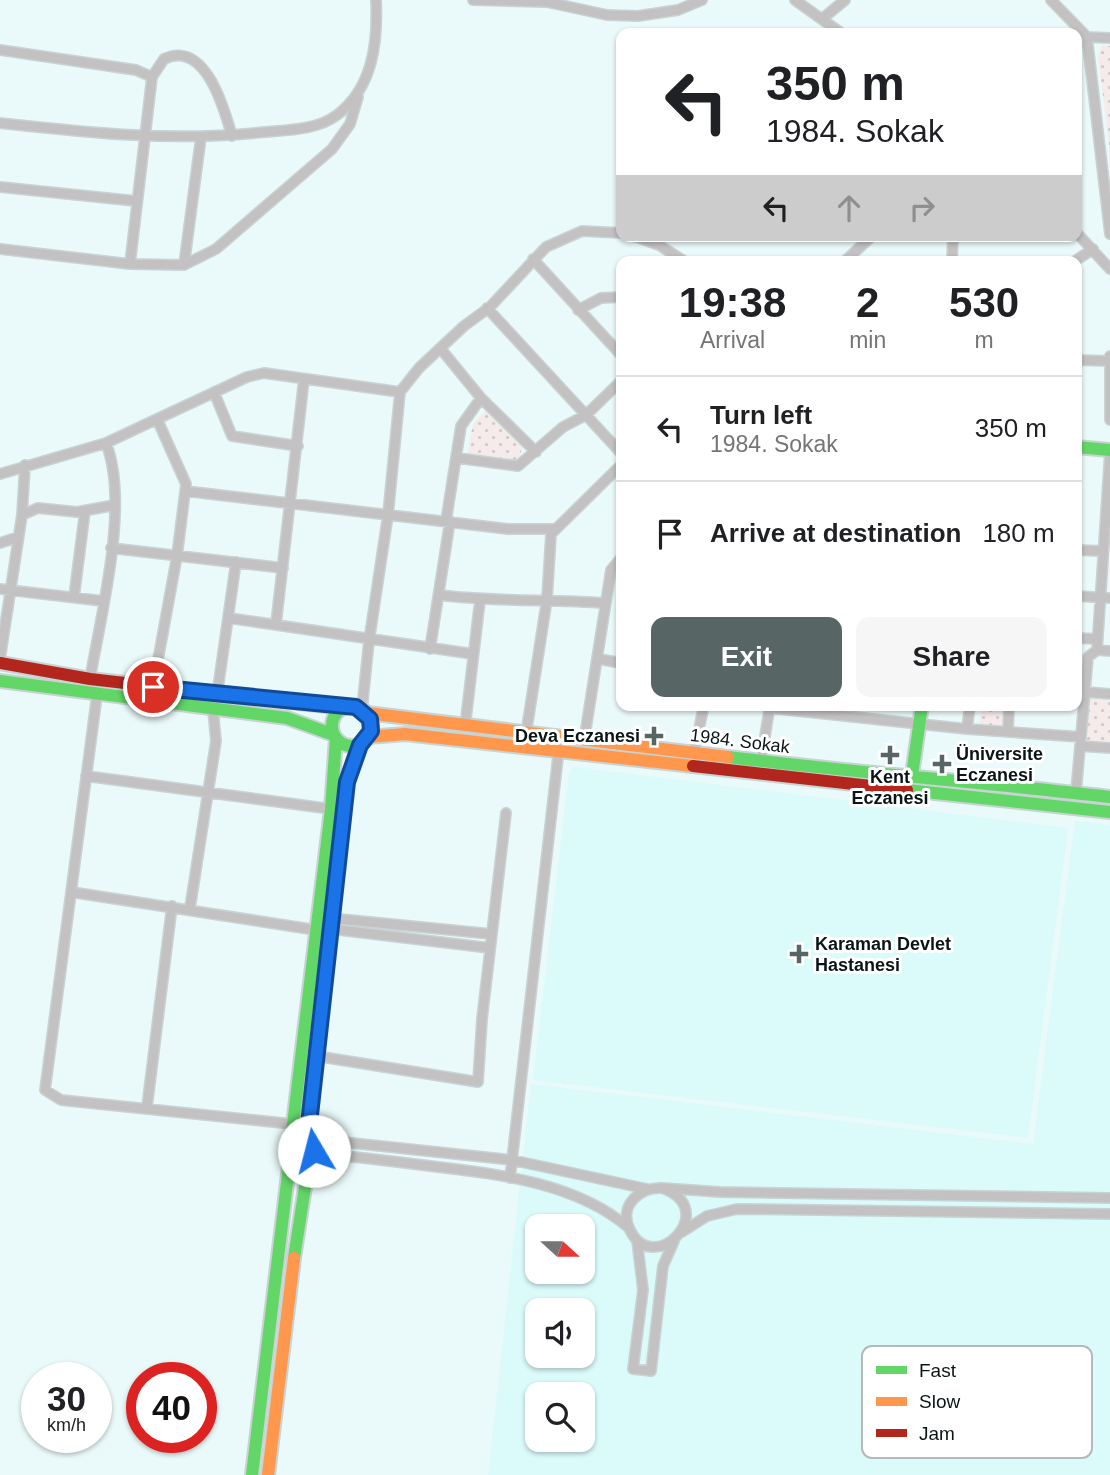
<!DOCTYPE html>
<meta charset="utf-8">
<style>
:root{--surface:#fff;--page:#f6f6f6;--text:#202124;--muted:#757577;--line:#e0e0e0;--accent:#586565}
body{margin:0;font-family:Helvetica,sans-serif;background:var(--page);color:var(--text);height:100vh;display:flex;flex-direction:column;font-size:26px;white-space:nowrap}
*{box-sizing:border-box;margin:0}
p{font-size:23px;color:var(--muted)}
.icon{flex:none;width:38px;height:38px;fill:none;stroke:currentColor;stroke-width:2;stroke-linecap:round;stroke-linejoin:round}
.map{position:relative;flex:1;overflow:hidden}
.panel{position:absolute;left:616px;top:256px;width:466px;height:455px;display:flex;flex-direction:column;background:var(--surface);border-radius:14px;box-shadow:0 2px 5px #0004}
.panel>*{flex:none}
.guide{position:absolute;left:616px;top:28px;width:466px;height:214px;border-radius:14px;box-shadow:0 2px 5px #0004;background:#fff;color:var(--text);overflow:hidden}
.needle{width:46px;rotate:111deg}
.tools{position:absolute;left:525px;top:1214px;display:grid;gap:14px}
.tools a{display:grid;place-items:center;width:70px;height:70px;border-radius:14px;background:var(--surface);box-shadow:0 2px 5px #0004;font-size:35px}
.speed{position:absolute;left:21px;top:1362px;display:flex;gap:14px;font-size:35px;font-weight:700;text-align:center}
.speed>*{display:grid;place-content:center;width:91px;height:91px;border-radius:50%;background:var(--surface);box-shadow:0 2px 5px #0004;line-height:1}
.speed small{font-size:18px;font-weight:400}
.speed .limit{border:10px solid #d22;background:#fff;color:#111}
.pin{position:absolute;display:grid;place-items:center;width:60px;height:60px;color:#fff;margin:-30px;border:4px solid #fff;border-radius:50%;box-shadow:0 2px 7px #0007}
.me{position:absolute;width:77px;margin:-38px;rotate:352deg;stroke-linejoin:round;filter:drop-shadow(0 0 5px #0008)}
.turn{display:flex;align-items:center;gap:24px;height:147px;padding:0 35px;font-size:32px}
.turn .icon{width:91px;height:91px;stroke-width:2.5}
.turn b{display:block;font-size:49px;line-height:60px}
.lanes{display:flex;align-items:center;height:66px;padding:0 35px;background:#0003;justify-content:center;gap:35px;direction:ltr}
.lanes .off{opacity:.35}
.eta{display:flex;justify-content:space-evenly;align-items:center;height:119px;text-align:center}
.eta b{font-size:42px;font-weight:600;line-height:49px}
.cta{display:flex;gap:14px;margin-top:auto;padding:14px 35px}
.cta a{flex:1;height:80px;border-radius:14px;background:var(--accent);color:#fff;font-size:28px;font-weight:600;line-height:80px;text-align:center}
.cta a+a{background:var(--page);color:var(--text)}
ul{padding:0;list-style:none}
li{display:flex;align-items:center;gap:21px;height:105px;padding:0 35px;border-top:2px solid var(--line)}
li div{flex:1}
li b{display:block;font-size:26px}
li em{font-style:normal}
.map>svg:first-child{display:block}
.built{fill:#dbfafa;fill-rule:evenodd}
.park{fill:url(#park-dots)}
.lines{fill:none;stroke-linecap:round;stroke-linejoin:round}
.street-casing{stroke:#c8d3d3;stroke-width:12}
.fast-casing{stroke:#c8d3d3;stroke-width:16}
.slow-casing{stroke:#c8d3d3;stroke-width:16}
.jam-casing{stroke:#c8d3d3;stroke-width:16}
.street{stroke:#c3c1c1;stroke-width:9}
.fast{stroke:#63d668;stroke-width:12}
.slow{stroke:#ff974d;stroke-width:12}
.jam{stroke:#b3261e;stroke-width:12}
.route-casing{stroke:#114b97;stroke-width:18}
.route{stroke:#1a73e8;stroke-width:12}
.poi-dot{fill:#586565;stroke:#fff;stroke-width:2.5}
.labels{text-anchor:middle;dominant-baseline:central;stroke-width:6;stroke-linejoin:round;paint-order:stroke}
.poi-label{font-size:18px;font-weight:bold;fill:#0a1616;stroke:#fff;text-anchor:start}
.street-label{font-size:18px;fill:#0a1616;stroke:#fff}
.key{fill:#fff;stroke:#b6b9b9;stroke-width:2}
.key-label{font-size:19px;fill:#0a1616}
</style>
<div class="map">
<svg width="1110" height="1475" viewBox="0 0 1110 1475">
<defs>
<pattern id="park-dots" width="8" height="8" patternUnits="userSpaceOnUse" patternTransform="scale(1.75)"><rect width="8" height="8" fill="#f5ebea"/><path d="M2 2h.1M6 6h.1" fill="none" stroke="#d1c9c8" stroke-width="1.8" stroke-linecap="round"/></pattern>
</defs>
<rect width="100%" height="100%" fill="#eaf9f9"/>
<path class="built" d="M 575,767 L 1068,828 L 1028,1138 L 533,1080 L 569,772 Z
M 1075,821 L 1110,825 L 1110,1475 L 488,1475 L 531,1084 L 1033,1144 ZM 537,1227 L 583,1227 L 583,1272 L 537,1272 ZM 537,1311 L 583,1311 L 583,1356 L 537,1356 ZM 537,1395 L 583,1395 L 583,1440 L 537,1440 Z"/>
<path class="park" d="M 1102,45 L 1110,46 L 1110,153 L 1098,56 Z
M 488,408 L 522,444 L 520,462 L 467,458 L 473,424 Z
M 1090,698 L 1110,701 L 1110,742 L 1086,741 Z
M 982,705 L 1008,705 L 1007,727 L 979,726 Z"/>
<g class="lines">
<g class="street-casing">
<path id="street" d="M 473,0 L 547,2 L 607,15 L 638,16 L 678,10 L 702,0
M 795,0 L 841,33
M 1051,0 L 1087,37 L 1110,234
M 822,19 L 845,0
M 1087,37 L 1110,38
M 0,50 L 136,70 L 152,77
M 0,123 C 92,133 172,142 265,132 C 289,130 317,130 337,115 C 373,88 378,42 376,0
M 0,187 L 136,201
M 1076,232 L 1110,269
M 634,236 L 659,245 L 684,261
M 0,249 L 130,264 L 184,265 L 216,249 L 332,149 L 350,124 L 358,97
M 533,259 L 621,355
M 845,261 L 872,236
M 952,261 L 953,236
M 1075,261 L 1093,249
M 130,264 L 152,77 L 164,59 C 205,39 224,108 232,136
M 184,265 L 201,137
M 487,308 L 621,453
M 578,310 L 601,298 L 621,297
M 441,349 L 481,398 L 536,452
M 1110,356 L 1110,420
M 1076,360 L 1110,361
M 214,392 L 232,436 L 298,446
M 157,419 L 247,377 L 264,373 L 400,392
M 106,443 L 157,419 L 186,484 L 177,556 L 153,687
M 458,458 L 518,466 L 563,427 L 586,415 L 621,381
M 0,474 L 106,443 C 130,504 101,614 90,679
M 185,491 L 508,529 L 554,529
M 22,515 L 38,508 L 77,512 L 115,505
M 446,521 L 461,426 L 481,398
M 0,543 L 18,537
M 111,548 L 283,568
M 1076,550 L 1102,551
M 0,589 L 103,601
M 439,595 C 494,602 550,599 605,603
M 1076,596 L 1110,598
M 74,597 L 85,511
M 229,618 L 473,654
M 276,624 L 304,379
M 1076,638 L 1097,639
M 430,649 L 450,521
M 1097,650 L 1110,651
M 0,659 L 22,515 L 25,465
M 599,659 L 621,663
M 1086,692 L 1110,694
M 97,695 L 45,1090 L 61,1100 L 292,1124
M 217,695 L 236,562
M 770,708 L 967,729 L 1081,737
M 362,709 L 369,641 L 388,515 L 400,392 L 419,368 L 464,326 L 490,307 L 546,247 L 582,231 L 621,233
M 465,727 L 480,600
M 967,729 L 970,705
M 1008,732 L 1009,705
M 526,734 L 547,599 L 551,534 L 621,465
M 584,741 L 611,570 L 621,558
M 1080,746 L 1110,748
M 694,753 L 704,705
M 761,761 L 770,705
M 86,776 L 331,809
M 1076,792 L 1088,657 L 1097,650 L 1110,452
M 71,892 L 316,930
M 190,908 L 216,741 L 213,710
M 329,918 L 491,934
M 317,921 L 331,929 L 490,948
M 316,1056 L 478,1082 L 482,1019 L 506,813
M 147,1107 L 172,906
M 314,1139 L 512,1160 L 647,1189
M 312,1154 C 346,1155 380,1160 414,1164 C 486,1173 572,1179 629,1228
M 510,1178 L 559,748
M 662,1188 C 722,1209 654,1279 630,1230 C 618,1206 639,1187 662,1188 L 720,1192 L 1110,1198
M 682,1232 L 707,1216 L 737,1209 L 1110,1214
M 637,1240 L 643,1290 L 633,1369 L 651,1371 L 663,1266 L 674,1241"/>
</g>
<g class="fast-casing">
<path id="fast" d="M 1076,447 L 1110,450
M 0,681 L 287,718 L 334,735
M332 726a20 20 0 1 1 40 0a20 20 0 1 1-40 0Z
M 728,757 C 855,773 983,782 1110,797
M 912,775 L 922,705
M 907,790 L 1110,812
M291 1145a12 12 0 1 1 24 0a12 12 0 1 1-24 0Z
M 308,1133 L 347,782 L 360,745
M 291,1141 L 331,809 L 336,738
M 294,1258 L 310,1155
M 252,1475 L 291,1149"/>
</g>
<g class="slow-casing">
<path id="slow" d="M 367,713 L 728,757
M 368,737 L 405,734 L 693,766
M 268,1475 L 294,1258"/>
</g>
<g class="jam-casing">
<path id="jam" d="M 0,663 L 90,679 L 344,708
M 693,766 L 907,790"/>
</g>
<use href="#street" class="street"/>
<use href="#fast" class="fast"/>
<use href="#slow" class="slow"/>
<use href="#jam" class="jam"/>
</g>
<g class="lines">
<g class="route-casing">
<path id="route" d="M 153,687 L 356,707 L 370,719 L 371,731 L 360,745 L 347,782 L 308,1133 L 316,1143 L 314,1151"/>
</g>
<use href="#route" class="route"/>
</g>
<g class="poi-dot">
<path d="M650.5 725.5h7v7h7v7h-7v7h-7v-7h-7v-7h7z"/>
<path d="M886.5 744.5h7v7h7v7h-7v7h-7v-7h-7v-7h7z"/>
<path d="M938.5 753.5h7v7h7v7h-7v7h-7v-7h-7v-7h7z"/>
<path d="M795.5 943.5h7v7h7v7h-7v7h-7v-7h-7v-7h7z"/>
</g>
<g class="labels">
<g class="poi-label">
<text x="640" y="736" text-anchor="end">Deva Eczanesi</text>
<text x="956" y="754">Üniversite<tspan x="956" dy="21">Eczanesi</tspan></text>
<text x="890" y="777" text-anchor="middle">Kent<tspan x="890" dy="21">Eczanesi</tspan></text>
<text x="815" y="944">Karaman Devlet<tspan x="815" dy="21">Hastanesi</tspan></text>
</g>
<g class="street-label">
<text transform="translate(740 741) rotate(7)">1984. Sokak</text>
</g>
</g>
<rect x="862" y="1346" width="230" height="112" rx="10" class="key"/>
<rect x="876" y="1366" width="31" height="8" fill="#63d668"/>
<rect x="876" y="1397" width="31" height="9" fill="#ff974d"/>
<rect x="876" y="1429" width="31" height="8" fill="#b3261e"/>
<g class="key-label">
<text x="919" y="1377">Fast</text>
<text x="919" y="1408">Slow</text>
<text x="919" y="1440">Jam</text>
</g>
</svg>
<div class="tools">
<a><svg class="needle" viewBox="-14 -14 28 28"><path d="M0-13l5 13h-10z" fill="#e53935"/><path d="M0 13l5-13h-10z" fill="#757577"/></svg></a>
<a><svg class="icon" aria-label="sound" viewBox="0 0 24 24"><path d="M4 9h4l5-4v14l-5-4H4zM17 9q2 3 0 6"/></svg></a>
<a><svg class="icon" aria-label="search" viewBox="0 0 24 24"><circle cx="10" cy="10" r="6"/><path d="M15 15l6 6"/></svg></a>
</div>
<div class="speed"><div>30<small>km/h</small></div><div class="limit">40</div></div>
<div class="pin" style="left:153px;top:687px;background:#d93025"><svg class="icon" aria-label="arrive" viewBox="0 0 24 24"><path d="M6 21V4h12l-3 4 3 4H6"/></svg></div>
<svg class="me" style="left:314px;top:1151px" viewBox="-20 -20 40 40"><circle r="19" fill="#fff"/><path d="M0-13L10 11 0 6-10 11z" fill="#1a73e8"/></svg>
<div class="guide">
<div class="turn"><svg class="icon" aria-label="left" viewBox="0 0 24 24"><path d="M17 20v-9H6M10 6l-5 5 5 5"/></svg><div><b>350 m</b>1984. Sokak</div></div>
<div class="lanes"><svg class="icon" aria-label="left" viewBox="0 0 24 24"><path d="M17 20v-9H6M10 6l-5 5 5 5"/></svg><svg class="icon off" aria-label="ahead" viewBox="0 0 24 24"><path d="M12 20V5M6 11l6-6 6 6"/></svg><svg class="icon off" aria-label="right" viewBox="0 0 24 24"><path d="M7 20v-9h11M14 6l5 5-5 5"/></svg></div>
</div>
<section class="panel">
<div class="eta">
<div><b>19:38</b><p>Arrival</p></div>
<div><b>2</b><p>min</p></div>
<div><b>530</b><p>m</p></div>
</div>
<ul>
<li><svg class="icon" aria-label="left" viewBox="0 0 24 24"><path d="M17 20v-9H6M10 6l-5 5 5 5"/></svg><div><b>Turn left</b><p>1984. Sokak</p></div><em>350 m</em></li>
<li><svg class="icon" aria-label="arrive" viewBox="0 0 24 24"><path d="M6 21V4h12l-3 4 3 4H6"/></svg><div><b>Arrive at destination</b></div><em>180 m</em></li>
</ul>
<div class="cta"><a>Exit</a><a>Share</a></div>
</section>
</div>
